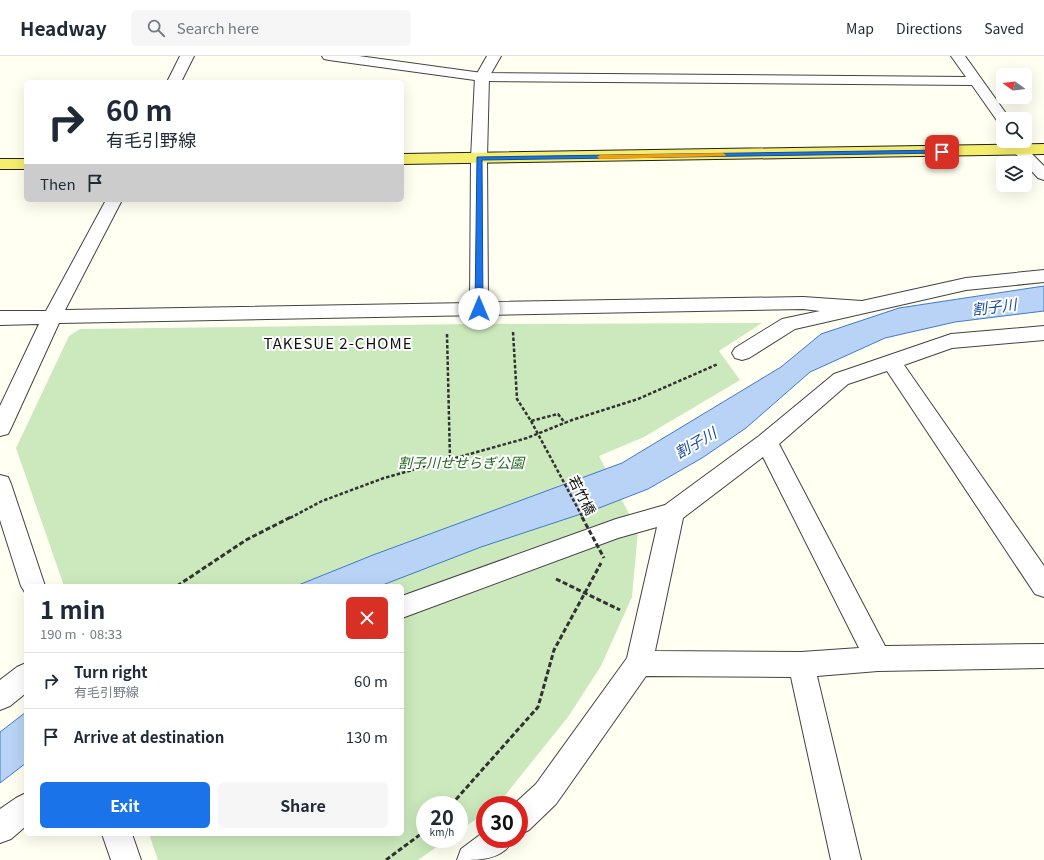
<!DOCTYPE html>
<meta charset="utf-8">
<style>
:root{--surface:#fff;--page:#f6f6f7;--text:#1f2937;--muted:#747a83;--line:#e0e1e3;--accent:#1a73e8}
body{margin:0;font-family:Georgia,"Noto Sans JP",serif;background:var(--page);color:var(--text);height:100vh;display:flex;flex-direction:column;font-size:15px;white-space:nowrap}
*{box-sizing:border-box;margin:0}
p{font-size:13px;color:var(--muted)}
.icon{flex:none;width:22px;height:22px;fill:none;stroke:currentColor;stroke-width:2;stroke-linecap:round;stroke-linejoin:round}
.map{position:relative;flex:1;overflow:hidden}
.side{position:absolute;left:24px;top:528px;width:380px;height:252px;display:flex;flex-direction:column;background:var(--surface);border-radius:6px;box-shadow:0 4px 16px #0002}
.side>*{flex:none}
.hud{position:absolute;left:24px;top:24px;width:380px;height:122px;border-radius:6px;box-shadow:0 4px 16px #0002;background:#fff;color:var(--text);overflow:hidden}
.needle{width:26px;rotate:285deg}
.tools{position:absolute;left:996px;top:12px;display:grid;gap:8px}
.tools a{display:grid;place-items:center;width:36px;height:36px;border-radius:6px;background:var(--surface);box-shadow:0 4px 16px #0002;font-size:20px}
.speed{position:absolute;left:416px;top:740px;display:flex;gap:8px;font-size:20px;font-weight:700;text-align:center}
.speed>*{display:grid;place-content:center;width:52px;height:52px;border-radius:50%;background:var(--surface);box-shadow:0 4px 16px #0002;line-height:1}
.speed small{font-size:10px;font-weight:400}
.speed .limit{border:6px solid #d22;background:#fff;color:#111}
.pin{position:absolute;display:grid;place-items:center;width:34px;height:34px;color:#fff;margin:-17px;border-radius:8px;box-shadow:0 2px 6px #0006}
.me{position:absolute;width:44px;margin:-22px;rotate:0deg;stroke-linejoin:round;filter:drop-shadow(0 0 3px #0008)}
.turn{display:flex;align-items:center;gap:14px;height:84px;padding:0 16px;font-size:18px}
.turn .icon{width:52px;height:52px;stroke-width:2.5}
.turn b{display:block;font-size:28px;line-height:34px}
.then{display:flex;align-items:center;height:38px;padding:0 16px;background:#0003;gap:8px;font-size:15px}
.round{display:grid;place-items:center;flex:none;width:42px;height:42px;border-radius:6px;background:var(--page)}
.overview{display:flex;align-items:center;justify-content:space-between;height:68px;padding:0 16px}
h1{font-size:24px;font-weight:700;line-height:30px}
.action{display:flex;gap:8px;margin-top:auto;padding:8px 16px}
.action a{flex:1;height:46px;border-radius:6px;background:var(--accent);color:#fff;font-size:16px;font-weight:700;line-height:46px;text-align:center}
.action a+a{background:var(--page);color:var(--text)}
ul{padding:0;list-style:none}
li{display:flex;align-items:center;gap:12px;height:56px;padding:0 16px;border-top:1px solid var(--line)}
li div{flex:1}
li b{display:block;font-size:15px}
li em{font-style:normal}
header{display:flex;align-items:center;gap:24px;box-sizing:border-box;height:56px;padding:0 20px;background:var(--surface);border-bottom:1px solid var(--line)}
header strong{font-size:19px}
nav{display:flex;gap:22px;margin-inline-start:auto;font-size:14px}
.search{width:280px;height:36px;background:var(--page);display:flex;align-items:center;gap:10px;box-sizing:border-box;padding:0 14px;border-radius:6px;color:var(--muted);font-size:15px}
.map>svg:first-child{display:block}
.green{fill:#cbe9bc}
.water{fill:#b8d3f5;stroke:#4179cb}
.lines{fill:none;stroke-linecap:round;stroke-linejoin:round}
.minor-casing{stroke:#434343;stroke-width:2}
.tertiary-casing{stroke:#434343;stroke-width:2}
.primary-casing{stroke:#212121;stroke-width:2}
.path-far1{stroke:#323232;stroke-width:2.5;stroke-dasharray:3.5 2;stroke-linecap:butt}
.path{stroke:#323232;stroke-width:3;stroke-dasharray:5 2.5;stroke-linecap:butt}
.minor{fill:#fff;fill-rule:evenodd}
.tertiary{fill:#fff;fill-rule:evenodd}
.primary{fill:#f5ee6c;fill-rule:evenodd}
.path-bridge-far1{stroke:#323232;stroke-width:2.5;stroke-dasharray:3.5 2;stroke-linecap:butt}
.path-bridge{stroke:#323232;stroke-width:3;stroke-dasharray:5 2.5;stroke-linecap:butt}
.route{fill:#1a73e8;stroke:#114b97}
.slow{fill:#f59e0b}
.labels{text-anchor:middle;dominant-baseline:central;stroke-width:4;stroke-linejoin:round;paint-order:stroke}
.park-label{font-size:14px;font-style:italic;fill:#226720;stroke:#fff}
.street-label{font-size:14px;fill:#101010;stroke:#fff}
.water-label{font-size:15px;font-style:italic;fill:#1a4ca0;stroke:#fff}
.neighbourhood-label{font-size:15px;letter-spacing:1px;fill:#101010;stroke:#fff}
</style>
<header>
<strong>Headway</strong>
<div class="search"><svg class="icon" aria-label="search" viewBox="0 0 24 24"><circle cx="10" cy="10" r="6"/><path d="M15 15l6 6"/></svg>Search here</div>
<nav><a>Map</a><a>Directions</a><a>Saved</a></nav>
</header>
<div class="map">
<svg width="1044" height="804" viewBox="0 0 1044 804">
<rect width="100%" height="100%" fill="#fffff2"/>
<path class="green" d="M 762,267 L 719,295 L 740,324 L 644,381 L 599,400 L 638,475 L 632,541 L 601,610 L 568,661 L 498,748 L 485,749 L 485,757 L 459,775 L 459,749 L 425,749 L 425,783 L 448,783 L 418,804 L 158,804 L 149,778 L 402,778 L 402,530 L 64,530 L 16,392 L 69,280 L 80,273 L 472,268 Z"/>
<path class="water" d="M 1044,230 L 1044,255 L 955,266 L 885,282 L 810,316 L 746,372 L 702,402 L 648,433 L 599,452 L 481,491 L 380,530 L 296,530 L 373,499 L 622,407 L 781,311 L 821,278 L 899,252 Z
M 26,656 L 26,707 L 0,727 L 0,676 Z"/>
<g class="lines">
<g class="minor-casing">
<path id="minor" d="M 180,0 L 194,0 L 181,26 L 167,26 Z
M 322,0 L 359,0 L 482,17 L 966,21 L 951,0 L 965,0 L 1010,63 L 1003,63 L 1003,67 L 998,66 L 972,29 L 482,25 L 329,4 L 324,3 Z
M 479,97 L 485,99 L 487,102 L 488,246 L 803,241 L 862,245 L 966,222 L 1044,214 L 1044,226 L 966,234 L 795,273 L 749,302 L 742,304 L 735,302 L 732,297 L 735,292 L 782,263 L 820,255 L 803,253 L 59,267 L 11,372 L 8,378 L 0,380 L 0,350 L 39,268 L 0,269 L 0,255 L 46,255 L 106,144 L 122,144 L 65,254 L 470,247 L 471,102 L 473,99 Z
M 1044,270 L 1044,284 L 952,292 L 904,309 L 1044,510 L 1044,541 L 1035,538 L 887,315 L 848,328 L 779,388 L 885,590 L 1044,588 L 1044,612 L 878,615 L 817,620 L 861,804 L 831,804 L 791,621 L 646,620 L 556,748 L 529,774 L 519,779 L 519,749 L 513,749 L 536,728 L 627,602 L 657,471 L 618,482 L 402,562 L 402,540 L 616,463 L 665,449 L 759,380 L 834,318 L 951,278 ZM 763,401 L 859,592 L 801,596 L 655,595 L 683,462 Z
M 0,419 L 8,421 L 11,428 L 45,530 L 26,530 L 26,538 L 21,530 L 0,464 Z
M 26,607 L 26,637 L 10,650 L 0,654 L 0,624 L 17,611 Z
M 26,737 L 26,770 L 11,783 L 0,787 L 0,753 L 16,742 Z
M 485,775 L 485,783 L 514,783 C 502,804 482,804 457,804 L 461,793 Z
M 102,778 L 132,778 L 141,804 L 111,804 Z"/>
</g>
<g class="tertiary-casing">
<path id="tertiary" d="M 487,0 L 501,0 L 489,21 L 487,102 L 485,105 L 473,105 L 471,102 L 475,21 Z
M 1021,90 L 1026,92 L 1044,110 L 1044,124 L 1038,122 L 1013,95 L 1016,92 Z"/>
</g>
<g class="primary-casing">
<path id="primary" d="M 1044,88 L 1044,98 L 402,108 L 402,98 Z
M 0,103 L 26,103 L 26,113 L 0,113 Z"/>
</g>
<path class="path-far1" d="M 513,276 L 517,343 L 531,365 L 558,358 L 565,367
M 447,278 L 450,403
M 290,462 L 322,445 L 384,422 L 527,382 L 572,364 L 638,343 L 718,308"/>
<path class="path" d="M 556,523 L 620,554
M 177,530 L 246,484 L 291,461
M 451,749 L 538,651 L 554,594 L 601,507
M 386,804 L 425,775"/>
<use href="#minor" class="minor"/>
<use href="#tertiary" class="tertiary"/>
<use href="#primary" class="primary"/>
<path class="path-bridge-far1" d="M 531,365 L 583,462"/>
<path class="path-bridge" d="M 582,461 L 604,502"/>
</g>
<path class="route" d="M 942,94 L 945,96 L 944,97 L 482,104 L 483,253 L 479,256 L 475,253 L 477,101 Z"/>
<path class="slow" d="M 723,97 L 726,99 L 725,100 L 600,103 L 597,101 L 600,99 Z"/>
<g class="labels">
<g class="park-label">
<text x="461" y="406">割子川せせらぎ公園</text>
</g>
<g class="street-label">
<text transform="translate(583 439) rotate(63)">若竹橋</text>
</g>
<g class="water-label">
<text transform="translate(994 250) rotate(-7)">割子川</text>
<text transform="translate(695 386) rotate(-30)">割子川</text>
</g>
<g class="neighbourhood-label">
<text x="338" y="286">TAKESUE 2-CHOME</text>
</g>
</g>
</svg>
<div class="tools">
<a><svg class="needle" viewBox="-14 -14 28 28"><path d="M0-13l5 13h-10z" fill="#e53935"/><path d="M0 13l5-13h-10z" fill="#747a83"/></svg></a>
<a><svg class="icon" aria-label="search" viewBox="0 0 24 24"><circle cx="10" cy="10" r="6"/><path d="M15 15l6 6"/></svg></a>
<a><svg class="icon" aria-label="layers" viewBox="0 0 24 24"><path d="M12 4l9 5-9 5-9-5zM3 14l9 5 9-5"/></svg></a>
</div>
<div class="speed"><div>20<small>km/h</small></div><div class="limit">30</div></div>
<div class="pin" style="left:942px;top:96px;background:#d93025"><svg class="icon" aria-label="arrive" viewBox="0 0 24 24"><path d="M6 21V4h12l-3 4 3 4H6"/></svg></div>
<svg class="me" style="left:479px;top:253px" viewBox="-20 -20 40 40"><circle r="19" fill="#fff"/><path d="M0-13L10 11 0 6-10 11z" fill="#1a73e8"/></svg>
<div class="hud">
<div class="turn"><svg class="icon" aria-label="right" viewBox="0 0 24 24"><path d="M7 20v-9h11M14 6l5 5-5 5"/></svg><div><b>60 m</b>有毛引野線</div></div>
<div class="then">Then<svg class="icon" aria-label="arrive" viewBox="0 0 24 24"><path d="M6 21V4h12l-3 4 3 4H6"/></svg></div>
</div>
<section class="side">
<div class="overview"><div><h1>1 min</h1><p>190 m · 08:33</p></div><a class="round" style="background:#d93025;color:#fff"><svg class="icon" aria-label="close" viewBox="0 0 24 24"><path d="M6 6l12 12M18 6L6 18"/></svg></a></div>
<ul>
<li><svg class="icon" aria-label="right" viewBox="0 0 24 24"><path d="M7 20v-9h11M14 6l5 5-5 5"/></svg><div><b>Turn right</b><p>有毛引野線</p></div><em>60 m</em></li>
<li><svg class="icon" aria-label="arrive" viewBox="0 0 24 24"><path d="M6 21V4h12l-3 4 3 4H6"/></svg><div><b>Arrive at destination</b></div><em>130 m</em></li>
</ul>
<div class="action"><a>Exit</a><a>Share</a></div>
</section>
</div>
